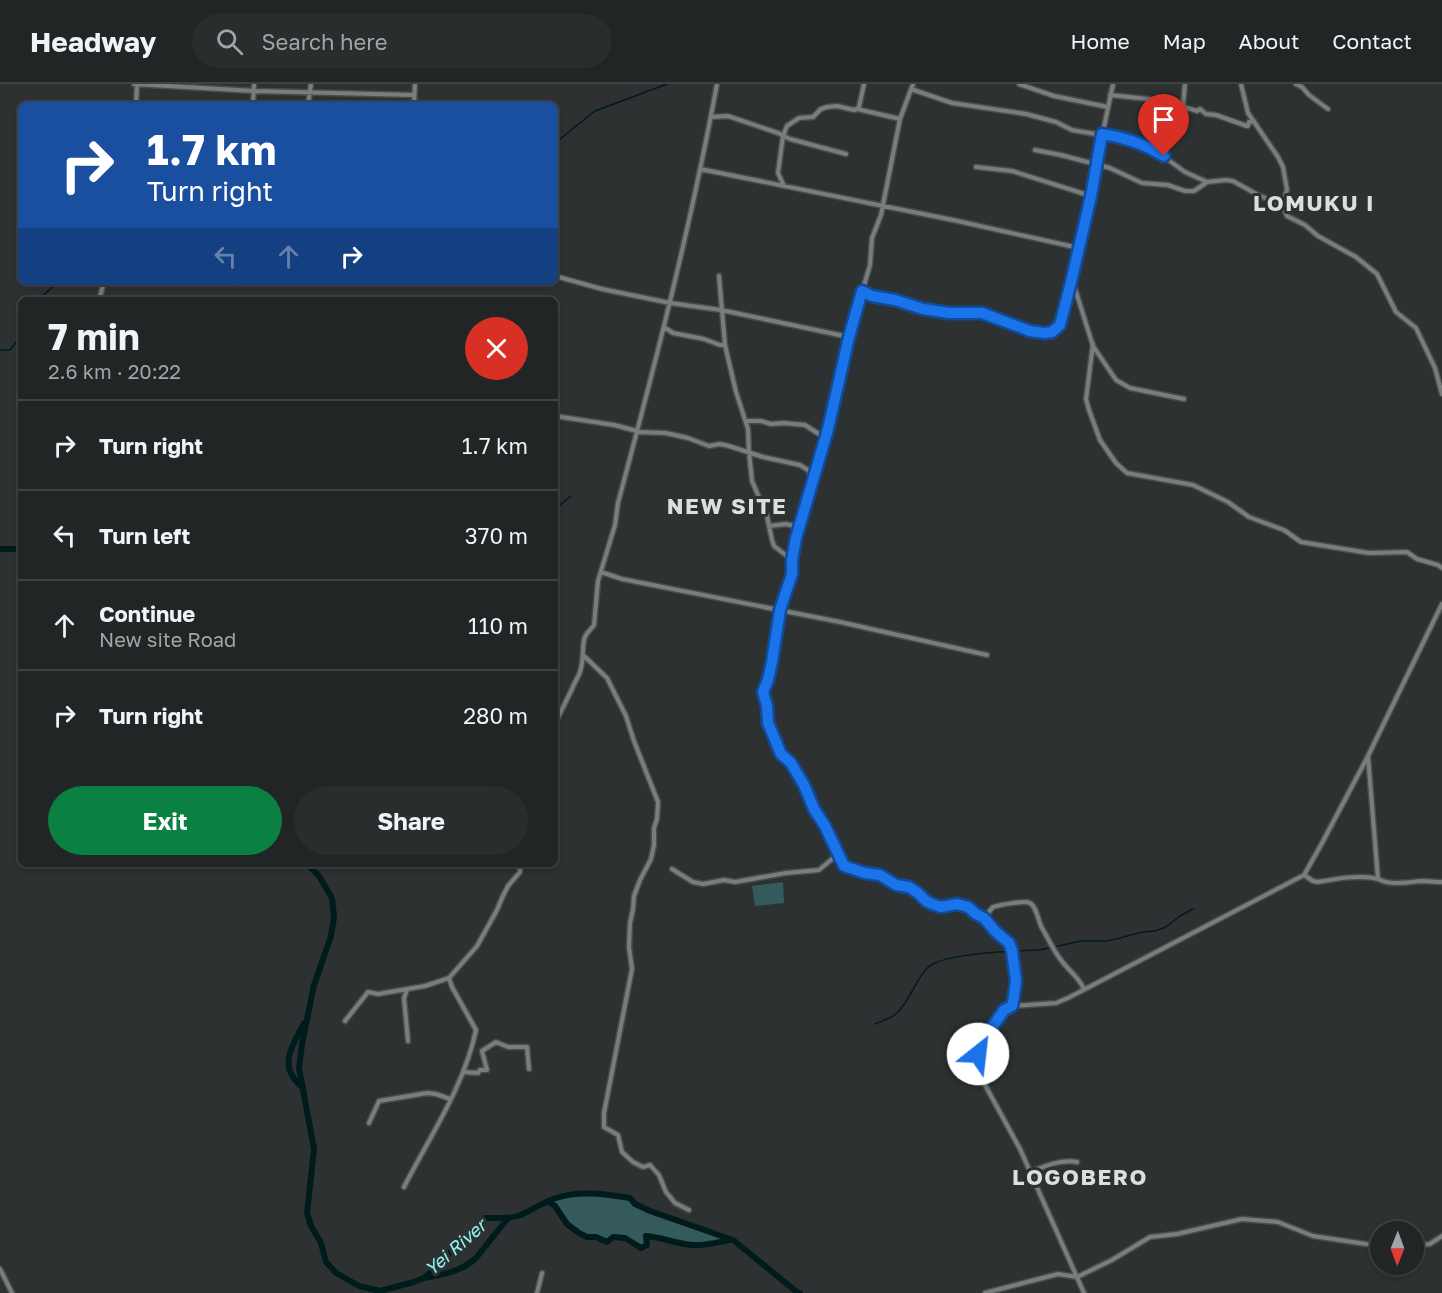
<!DOCTYPE html>
<meta charset="utf-8">
<style>
:root{--surface:#222525;--page:#2a2d2d;--text:#f1f3f6;--muted:#a2a5a7;--line:#3f4242;--accent:#0b8043}
body{margin:0;font-family:"Golos Text",sans-serif;background:var(--page);color:var(--text);height:100vh;display:flex;flex-direction:column;font-size:22px;white-space:nowrap}
*{box-sizing:border-box;margin:0}
p{font-size:20px;color:var(--muted)}
.icon{flex:none;width:33px;height:33px;fill:none;stroke:currentColor;stroke-width:2;stroke-linecap:round;stroke-linejoin:round}
.map{position:relative;flex:1;overflow:hidden}
.details{position:absolute;left:18px;top:213px;width:540px;height:570px;display:flex;flex-direction:column;background:var(--surface);border-radius:9px;box-shadow:0 3px 9px #0003,0 0 0 2px var(--line)}
.details>*{flex:none}
.guide{position:absolute;left:18px;top:18px;width:540px;height:183px;border-radius:9px;box-shadow:0 3px 9px #0003,0 0 0 2px var(--line);background:#1a4fa0;color:#fff;overflow:hidden}
.needle{width:39px;rotate:181deg}
.tools{position:absolute;left:1370px;top:1137px;display:grid;gap:12px}
.tools a{display:grid;place-items:center;width:54px;height:54px;border-radius:50%;background:var(--surface);box-shadow:0 3px 9px #0003,0 0 0 2px var(--line);font-size:30px}
.pin{position:absolute;display:grid;place-items:center;width:51px;height:51px;color:#fff;margin:-62px -26px;border-radius:50% 50% 50% 0;rotate:-45deg;box-shadow:0 0 6px #0007}
.pin .icon{rotate:45deg}
.me{position:absolute;width:66px;margin:-33px;rotate:29deg;stroke-linejoin:round;filter:drop-shadow(0 0 4px #0008)}
.turn{display:flex;align-items:center;gap:21px;height:126px;padding:0 30px;font-size:27px}
.turn .icon{width:78px;height:78px;stroke-width:2.5}
.turn b{display:block;font-size:42px;line-height:51px}
.lanes{display:flex;align-items:center;height:57px;padding:0 30px;background:#0003;justify-content:center;gap:30px;direction:ltr}
.lanes .off{opacity:.35}
.round{display:grid;place-items:center;flex:none;width:63px;height:63px;border-radius:32px;background:var(--page)}
.overview{display:flex;align-items:center;justify-content:space-between;height:102px;padding:0 30px}
h1{font-size:36px;font-weight:700;line-height:45px}
.primary-button{display:flex;gap:12px;margin-top:auto;padding:12px 30px}
.primary-button a{flex:1;height:69px;border-radius:36px;background:var(--accent);color:#fff;font-size:24px;font-weight:700;line-height:69px;text-align:center}
.primary-button a+a{background:var(--page);color:var(--text)}
ul{padding:0;list-style:none}
li{display:flex;align-items:center;gap:18px;height:90px;padding:0 30px;border-top:2px solid var(--line)}
li div{flex:1}
li b{display:block;font-size:22px}
li em{font-style:normal}
header{display:flex;align-items:center;gap:36px;box-sizing:border-box;height:84px;padding:0 30px;background:var(--surface);border-bottom:2px solid var(--line)}
header strong{font-size:28px}
nav{display:flex;gap:33px;margin-inline-start:auto;font-size:21px}
.search{width:420px;height:54px;background:var(--page);display:flex;align-items:center;gap:15px;box-sizing:border-box;padding:0 21px;border-radius:33px;color:var(--muted);font-size:22px}
.map>svg:first-child{display:block}
.green{fill:#355a5b}
.lines{fill:none;stroke-linecap:round;stroke-linejoin:round}
.stream{stroke:#001b1c;stroke-width:1.5}
.river{stroke:#001b1c;stroke-width:6}
.minor-casing{stroke:#494c4c;stroke-width:7}
.minor{stroke:#787d7d;stroke-width:4}
.route-casing{stroke:#114b97;stroke-width:15}
.route{stroke:#1a73e8;stroke-width:10}
.labels{text-anchor:middle;dominant-baseline:central;stroke-width:6;stroke-linejoin:round;paint-order:stroke}
.water-label{font-size:18px;font-style:italic;fill:#91f4f5;stroke:#2d3131}
.district-label{font-size:22px;font-weight:bold;letter-spacing:1.5px;fill:#dcdfde;stroke:#2d3131}
</style>
<header>
<strong>Headway</strong>
<div class="search"><svg class="icon" aria-label="search" viewBox="0 0 24 24"><circle cx="10" cy="10" r="6"/><path d="M15 15l6 6"/></svg>Search here</div>
<nav><a>Home</a><a>Map</a><a>About</a><a>Contact</a></nav>
</header>
<div class="map">
<svg width="1442" height="1209" viewBox="0 0 1442 1209">
<rect width="100%" height="100%" fill="#2d3131"/>
<path class="green" d="M 783,798 L 784,819 L 755,822 L 752,802 Z
M 574,1109 L 593,1110 L 630,1114 L 635,1120 L 650,1127 L 733,1156 L 714,1158 L 699,1161 L 690,1161 L 660,1153 L 646,1152 L 647,1161 L 641,1164 L 625,1154 L 613,1153 L 607,1158 L 596,1153 L 587,1153 L 579,1149 L 567,1140 L 555,1122 L 548,1117 L 556,1114 Z"/>
<g class="lines">
<path class="stream" d="M 555,59 L 595,27 L 667,0
M 38,216 L 58,198
M 0,266 L 10,266 L 21,252
M 555,425 L 571,412
M 1014,867 L 1040,866 L 1081,857 L 1108,857 L 1143,848 L 1155,847 L 1166,843 L 1180,832 L 1193,825
M 875,940 C 882,937 891,934 896,930 C 910,918 918,889 931,881 C 947,871 991,869 1010,867"/>
<path class="river" d="M 0,465 L 21,465
M 307,780 L 319,792 L 332,814 L 334,833 L 331,852 L 314,901 L 302,960 L 299,984 L 314,1065 L 307,1129 L 311,1142 L 321,1159 L 326,1178 L 336,1189 L 359,1202 L 380,1207 L 414,1198 L 424,1194 L 443,1177 L 463,1153 L 476,1148 L 485,1134 C 496,1134 508,1135 518,1132 C 531,1127 543,1118 556,1114 C 579,1106 606,1110 630,1114 L 635,1120 L 650,1127 L 733,1156 L 797,1208 L 800,1209
M 303,1004 C 300,1001 295,997 293,993 C 281,975 296,956 304,939
M 548,1117 L 555,1122 L 567,1140 L 579,1149 L 587,1153 L 596,1153 L 607,1158 L 613,1153 L 625,1154 L 641,1164 L 647,1161 L 646,1152 C 662,1153 676,1160 692,1161 C 704,1162 718,1158 730,1156
M 424,1194 C 443,1191 462,1187 476,1174 L 508,1134"/>
<g class="minor-casing">
<path id="minor" d="M 134,0 L 254,7 L 414,11
M 913,0 L 900,35 L 881,131 L 872,154 L 870,181 L 849,253 L 828,345 L 796,454 L 792,476 L 792,490 L 780,526 L 772,578 L 768,596 L 763,608 L 767,622 L 768,639 L 781,670 L 791,679 L 804,701 L 814,725 L 825,742 L 844,782 L 865,789 L 880,791 L 896,801 L 909,803 L 918,809 L 926,817 L 932,820 L 941,823 L 957,820 L 968,823 L 976,830 L 984,834 L 995,847 L 1009,859 L 1012,867 L 1016,897 L 1012,922
M 1019,0 L 1054,12 L 1108,23
M 1185,0 L 1183,21 L 1184,23 L 1197,27 L 1200,25 L 1206,30 L 1216,31 L 1247,42 L 1248,42 L 1249,38 L 1254,37
M 1241,0 L 1248,29 L 1278,73 L 1283,83 L 1287,106 L 1282,121 L 1287,132 L 1305,141 L 1318,152 L 1356,173 L 1377,190 L 1396,228 L 1416,244 L 1435,284 L 1442,310
M 1296,0 L 1302,3 L 1309,11 L 1328,25
M 911,5 L 952,19 L 1026,30 L 1056,38 L 1072,46 L 1119,54 L 1156,67 L 1185,88 L 1207,98
M 1110,11 L 1167,17 L 1183,21
M 136,21 L 137,1
M 253,21 L 254,0
M 308,21 L 311,0
M 414,21 L 415,0
M 857,25 L 900,35
M 711,33 L 728,32 L 778,49 L 790,55 L 846,70
M 1035,66 L 1061,71 L 1110,84 L 1142,99 L 1168,101 L 1185,107 L 1194,107 L 1207,98 L 1226,96 L 1233,97 L 1258,111 L 1282,121
M 976,83 L 1012,87 L 1091,112
M 700,85 L 953,136 L 1079,164
M 784,102 L 778,89 L 783,52 L 787,42 L 799,34 L 813,33 L 821,25 L 827,23 L 837,22 L 854,26 L 857,25 L 859,23 L 864,0
M 555,192 L 602,205 L 670,219 L 721,226 L 849,253
M 719,192 L 725,261 L 736,308 L 748,345 L 749,368 L 752,397 L 767,432 L 772,456 L 774,462 L 792,476
M 1072,195 L 1093,262 L 1116,296 L 1130,304 L 1184,315
M 234,200 L 234,198
M 862,207 L 872,212 L 895,216 L 923,225 L 949,229 L 982,229 L 1031,247 L 1045,249 L 1052,248 L 1060,241 L 1072,194 L 1091,113 L 1096,81 L 1113,0
M 99,216 L 104,198
M 664,243 L 673,249 L 704,255 L 720,261 L 725,261
M 1093,260 L 1086,315 L 1089,326 L 1100,356 L 1116,379 L 1127,389 L 1193,401 L 1228,418 L 1249,433 L 1284,446 L 1301,458 L 1369,469 L 1407,468 L 1417,475 L 1438,481 L 1442,484
M 555,332 L 614,341 L 637,347
M 746,337 L 761,337 L 771,340 L 784,339 L 805,341 L 825,354
M 637,348 L 666,349 L 688,354 L 709,362 L 720,360 L 729,362 L 763,373 L 800,381 L 808,386 L 812,395
M 769,442 L 786,440 L 799,443
M 601,488 L 622,495 L 840,538 L 987,571
M 1442,520 L 1368,672 L 1378,795 C 1392,802 1407,798 1422,797 C 1428,797 1435,798 1442,798
M 584,572 L 607,594 L 626,632 L 634,657 L 658,718 L 657,735 L 654,744 L 654,761 L 651,775 L 640,796 L 634,812 L 633,825 L 630,839 L 629,863 L 632,885 L 604,1029 L 604,1043 L 618,1051 L 622,1068 L 633,1078 L 643,1083 L 650,1081 L 659,1091 L 666,1108 L 675,1119 L 689,1126
M 555,639 C 561,628 566,617 572,605 C 574,599 578,594 580,588 C 584,575 582,568 584,556 C 585,549 591,546 594,541 L 598,497 L 615,441 L 618,419 C 655,281 691,141 717,0
M 672,785 L 693,798 L 703,800 L 724,796 L 735,798 L 786,789 L 819,786 L 838,770
M 1304,791 L 1313,797 L 1318,798 C 1335,795 1361,790 1378,795
M 984,834 L 993,823 C 1000,821 1025,816 1030,819 C 1037,823 1038,837 1042,844 C 1048,854 1053,866 1061,876 C 1068,886 1079,893 1084,905
M 407,906 L 404,914 L 408,957
M 345,937 L 368,908 L 378,910 L 425,902 L 449,894 L 477,862 L 497,826 L 502,814 L 508,802 L 520,788 L 520,780
M 464,988 L 478,989 L 480,986 L 487,986 L 482,967 L 496,958 L 508,963 L 527,963 L 529,985
M 369,1039 L 379,1017 L 427,1009 L 436,1010 L 450,1015
M 1030,1088 C 1046,1082 1061,1075 1077,1078
M 404,1103 C 430,1052 464,1003 476,946 L 452,903 L 449,894
M 1413,1162 L 1430,1160 L 1442,1152
M 0,1185 L 12,1209
M 537,1209 L 542,1189
M 985,1209 L 1058,1190 L 1077,1193 L 1112,1176 L 1150,1153 L 1177,1150 L 1242,1135 L 1278,1138 L 1313,1152 L 1366,1160 L 1380,1161
M 1084,1209 L 1020,1065 L 984,999 L 978,978 L 978,970 L 981,961 L 1004,926 L 1012,922 L 1056,919 L 1068,914 L 1304,791 L 1321,761 L 1368,672"/>
</g>
<use href="#minor" class="minor"/>
</g>
<g class="lines">
<g class="route-casing">
<path id="route" d="M 978,970 L 983,957 L 1004,926 L 1012,922 L 1013,918 L 1016,897 L 1012,867 L 1009,859 L 995,847 L 984,834 L 976,830 L 968,823 L 957,820 L 941,823 L 932,820 L 926,817 L 918,809 L 909,803 L 896,801 L 880,791 L 865,789 L 844,782 L 825,742 L 814,725 L 804,701 L 791,679 L 781,670 L 768,639 L 767,622 L 763,608 L 768,596 L 772,578 L 780,526 L 792,490 L 792,476 L 796,454 L 828,345 L 849,253 L 862,207 L 872,212 L 895,216 L 923,225 L 949,229 L 982,229 L 1030,247 L 1045,249 L 1052,248 L 1060,241 L 1072,194 L 1091,112 L 1102,50 C 1123,53 1146,61 1164,72"/>
</g>
<use href="#route" class="route"/>
</g>
<g class="labels">
<g class="water-label">
<text transform="translate(455 1163) rotate(-41)">Yei River</text>
</g>
<g class="district-label">
<text x="1314" y="118">LOMUKU I</text>
<text x="727" y="421">NEW SITE</text>
<text x="1080" y="1092">LOGOBERO</text>
</g>
</g>
</svg>
<div class="tools">
<a><svg class="needle" viewBox="-14 -14 28 28"><path d="M0-13l5 13h-10z" fill="#e53935"/><path d="M0 13l5-13h-10z" fill="#a2a5a7"/></svg></a>
</div>
<div class="pin" style="left:1164px;top:72px;background:#d93025"><svg class="icon" aria-label="arrive" viewBox="0 0 24 24"><path d="M6 21V4h12l-3 4 3 4H6"/></svg></div>
<svg class="me" style="left:978px;top:970px" viewBox="-20 -20 40 40"><circle r="19" fill="#fff"/><path d="M0-13L10 11 0 6-10 11z" fill="#1a73e8"/></svg>
<div class="guide">
<div class="turn"><svg class="icon" aria-label="right" viewBox="0 0 24 24"><path d="M7 20v-9h11M14 6l5 5-5 5"/></svg><div><b>1.7 km</b>Turn right</div></div>
<div class="lanes"><svg class="icon off" aria-label="left" viewBox="0 0 24 24"><path d="M17 20v-9H6M10 6l-5 5 5 5"/></svg><svg class="icon off" aria-label="ahead" viewBox="0 0 24 24"><path d="M12 20V5M6 11l6-6 6 6"/></svg><svg class="icon" aria-label="right" viewBox="0 0 24 24"><path d="M7 20v-9h11M14 6l5 5-5 5"/></svg></div>
</div>
<section class="details">
<div class="overview"><div><h1>7 min</h1><p>2.6 km · 20:22</p></div><a class="round" style="background:#d93025;color:#fff"><svg class="icon" aria-label="close" viewBox="0 0 24 24"><path d="M6 6l12 12M18 6L6 18"/></svg></a></div>
<ul>
<li><svg class="icon" aria-label="right" viewBox="0 0 24 24"><path d="M7 20v-9h11M14 6l5 5-5 5"/></svg><div><b>Turn right</b></div><em>1.7 km</em></li>
<li><svg class="icon" aria-label="left" viewBox="0 0 24 24"><path d="M17 20v-9H6M10 6l-5 5 5 5"/></svg><div><b>Turn left</b></div><em>370 m</em></li>
<li><svg class="icon" aria-label="ahead" viewBox="0 0 24 24"><path d="M12 20V5M6 11l6-6 6 6"/></svg><div><b>Continue</b><p>New site Road</p></div><em>110 m</em></li>
<li><svg class="icon" aria-label="right" viewBox="0 0 24 24"><path d="M7 20v-9h11M14 6l5 5-5 5"/></svg><div><b>Turn right</b></div><em>280 m</em></li>
</ul>
<div class="primary-button"><a>Exit</a><a>Share</a></div>
</section>
</div>
